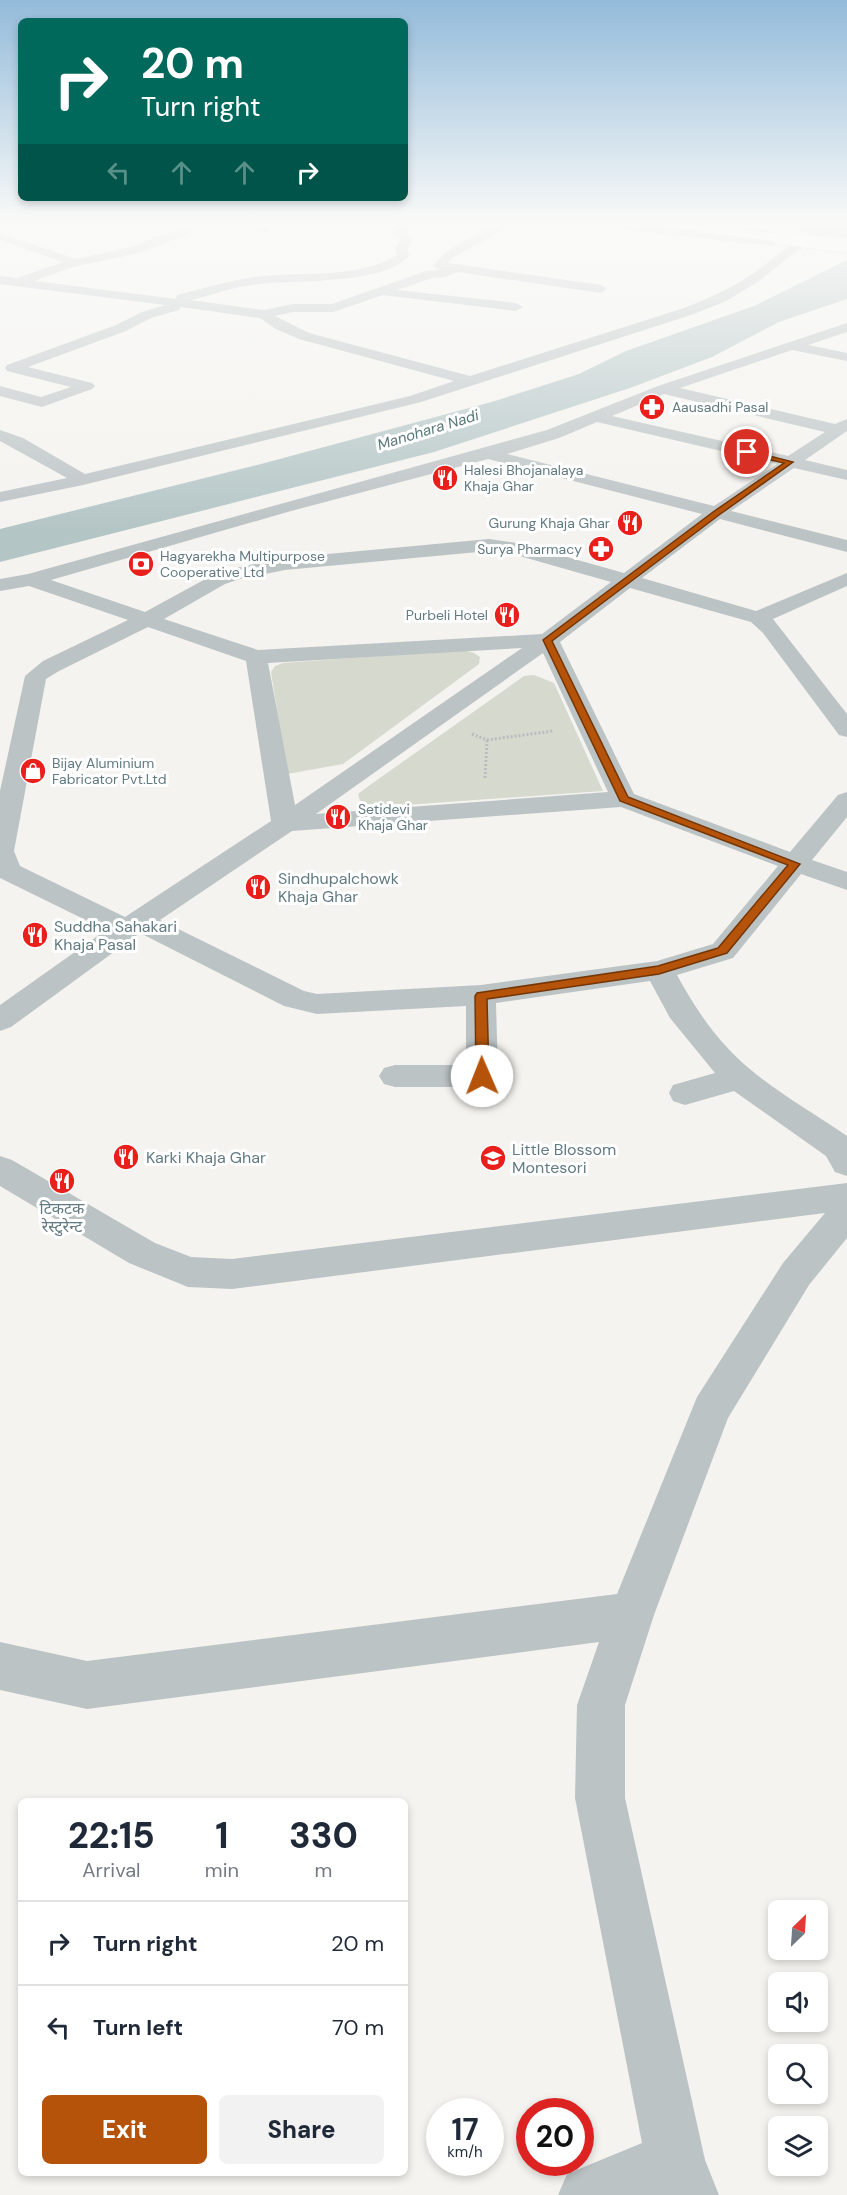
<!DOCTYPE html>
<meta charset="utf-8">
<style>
:root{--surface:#fff;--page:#f2f2f3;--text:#1f2937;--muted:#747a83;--line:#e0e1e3;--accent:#b45309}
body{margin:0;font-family:"DM Sans","Noto Sans Devanagari",sans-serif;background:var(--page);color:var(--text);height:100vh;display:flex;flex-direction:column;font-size:22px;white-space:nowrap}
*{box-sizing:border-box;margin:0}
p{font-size:20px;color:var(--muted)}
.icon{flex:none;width:33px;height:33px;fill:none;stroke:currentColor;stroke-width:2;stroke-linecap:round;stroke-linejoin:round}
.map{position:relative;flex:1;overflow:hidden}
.sheet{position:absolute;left:18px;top:1798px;width:390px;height:378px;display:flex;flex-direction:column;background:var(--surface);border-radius:9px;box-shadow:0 3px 9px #0003}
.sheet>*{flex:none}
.hud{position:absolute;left:18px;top:18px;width:390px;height:183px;border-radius:9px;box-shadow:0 3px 9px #0003;background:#00695c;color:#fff;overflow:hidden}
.needle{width:39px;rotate:25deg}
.controls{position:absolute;left:768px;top:1900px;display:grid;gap:12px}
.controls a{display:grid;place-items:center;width:60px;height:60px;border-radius:9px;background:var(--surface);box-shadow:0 3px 9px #0003;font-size:30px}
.speed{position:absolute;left:426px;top:2098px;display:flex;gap:12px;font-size:30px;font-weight:700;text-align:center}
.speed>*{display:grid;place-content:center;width:78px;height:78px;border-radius:50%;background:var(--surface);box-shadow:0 3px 9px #0003;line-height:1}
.speed small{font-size:15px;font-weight:400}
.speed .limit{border:9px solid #d22;background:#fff;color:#111}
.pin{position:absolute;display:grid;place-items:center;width:51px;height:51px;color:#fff;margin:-26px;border:3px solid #fff;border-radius:50%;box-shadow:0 2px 6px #0007}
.me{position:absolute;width:66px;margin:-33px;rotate:359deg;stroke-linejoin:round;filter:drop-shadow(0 0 4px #0008)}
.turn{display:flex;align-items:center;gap:21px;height:126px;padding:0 24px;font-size:27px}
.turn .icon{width:78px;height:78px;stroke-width:2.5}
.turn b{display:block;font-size:42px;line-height:51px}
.lanes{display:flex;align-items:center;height:57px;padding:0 24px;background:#0003;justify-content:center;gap:30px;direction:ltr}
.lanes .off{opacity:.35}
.eta{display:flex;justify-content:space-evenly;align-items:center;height:102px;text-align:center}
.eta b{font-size:36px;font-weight:800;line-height:42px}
.primary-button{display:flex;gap:12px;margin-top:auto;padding:12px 24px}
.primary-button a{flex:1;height:69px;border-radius:9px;background:var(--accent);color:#fff;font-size:24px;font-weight:800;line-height:69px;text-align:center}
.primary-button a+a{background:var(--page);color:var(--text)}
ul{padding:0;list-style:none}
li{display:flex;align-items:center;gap:18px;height:84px;padding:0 24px;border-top:2px solid var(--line)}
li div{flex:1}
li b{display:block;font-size:22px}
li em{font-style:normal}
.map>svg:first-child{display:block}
.green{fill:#d5d9ce}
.water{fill:#b4c5c6}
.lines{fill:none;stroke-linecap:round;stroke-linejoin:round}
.highway-casing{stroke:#b0b5b7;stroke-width:3}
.path-far1{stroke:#b9bcbe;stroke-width:1.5;stroke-dasharray:1.5 1.5;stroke-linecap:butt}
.path{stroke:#b9bcbe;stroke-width:3;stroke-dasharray:2 2;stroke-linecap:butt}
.minor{fill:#bcc3c5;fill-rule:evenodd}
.highway{fill:#fff;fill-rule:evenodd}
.highway-bridge-casing{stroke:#b0b5b7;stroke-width:14;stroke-linecap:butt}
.minor-bridge{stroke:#bcc3c5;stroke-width:13}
.highway-bridge{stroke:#fff;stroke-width:13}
.route{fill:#b45309;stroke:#753606;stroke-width:1.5}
.labels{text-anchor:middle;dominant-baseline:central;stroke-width:6;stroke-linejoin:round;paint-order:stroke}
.far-poi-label{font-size:14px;fill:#627a82;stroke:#fff;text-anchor:start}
.far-water-label{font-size:15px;font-style:italic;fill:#587778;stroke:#fff}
.poi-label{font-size:16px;fill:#627a82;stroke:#fff;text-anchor:start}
</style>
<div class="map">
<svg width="847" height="2195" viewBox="0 0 847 2195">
<rect width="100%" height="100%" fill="#f4f3ef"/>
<path class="green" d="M 463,650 L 474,653 L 480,657 L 479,664 L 343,764 L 287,774 L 271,672 L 275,666 L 283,663 Z
M 534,675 L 554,683 L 603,791 L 377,807 L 366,806 L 360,801 L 358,794 L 370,785 L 524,676 Z"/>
<path class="water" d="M 847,260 L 847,299 L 779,322 L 712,357 L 630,388 L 434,452 L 0,562 L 0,529 L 261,464 L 495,401 L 579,374 L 626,351 L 754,306 Z"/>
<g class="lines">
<g class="highway-casing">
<path id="highway" d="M 664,224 L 696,224 L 779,234 L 785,238 L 779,242 L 670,227 Z"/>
</g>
<path class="path-far1" d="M 535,393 L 556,399"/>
<path class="path" d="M 472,734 L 487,740 L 553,731
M 485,778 L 487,740"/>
<path class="minor" d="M 196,224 L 214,224 L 139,253 L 73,267 L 34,281 L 176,299 L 177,295 C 203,289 229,280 255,277 C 300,271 356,280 397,255 L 395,248 L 401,240 L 394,233 L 399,224 L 411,224 L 406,232 L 413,240 L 407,248 L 409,256 C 382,286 291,279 252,285 C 231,287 211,296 190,300 L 264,310 L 293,304 L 332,304 L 426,271 L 439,270 L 433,266 C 447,247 489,224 513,224 L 452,258 L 448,263 L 601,285 L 607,289 L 601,293 L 458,272 L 445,277 L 432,278 L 397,290 L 516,303 L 523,307 L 516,311 L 383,295 L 333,312 L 293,312 L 275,316 L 309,333 L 470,376 L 684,308 C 707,299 730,289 751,275 C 777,257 810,223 843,224 L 793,254 L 759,281 L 726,301 L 694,314 L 421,402 L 83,485 L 0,502 L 0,492 L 67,478 L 0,441 L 0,430 L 23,438 L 85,474 L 410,396 L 454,381 L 299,339 L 276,329 L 260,318 L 181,307 L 179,310 L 151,318 L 126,331 L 28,367 L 92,383 L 95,386 L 92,389 L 42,407 L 0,396 L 0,386 L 41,397 L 71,387 L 7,371 L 5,368 L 7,365 L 116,325 L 142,312 L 165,305 L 0,284 L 0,276 L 17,278 L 63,262 L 0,240 L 0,233 L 76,259 L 131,247 L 161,235 Z
M 226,224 L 249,224 L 267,228 L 269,230 L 263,233 L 228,226 Z
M 592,224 L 630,224 L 773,238 L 779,242 L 773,246 L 598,227 Z
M 847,323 L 847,332 L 808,345 L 847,353 L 847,361 L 792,350 L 680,388 L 835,424 L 847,419 L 847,431 L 805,460 L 847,470 L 847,480 L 794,468 L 731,511 L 847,540 L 847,552 L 720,519 L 642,578 L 756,611 L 847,573 L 847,586 L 773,619 L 847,714 L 847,737 L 839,735 L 763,633 L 751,622 L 630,588 L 560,642 L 634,794 L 790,852 L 838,795 L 847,792 L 847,817 L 812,860 L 847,872 L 847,890 L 801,874 L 733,958 L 677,975 C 696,1010 719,1044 751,1070 C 780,1094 815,1114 847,1136 L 847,1176 L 835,1172 L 826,1156 L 734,1091 L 685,1105 L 673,1101 L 669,1093 L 673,1085 L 715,1073 L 670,1018 L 650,981 L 496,1003 L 498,1076 L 493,1084 L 482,1087 L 395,1087 L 384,1084 L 379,1076 L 384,1068 L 395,1065 L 466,1065 L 466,1006 L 317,1014 L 284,1006 L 140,933 L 11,1027 L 0,1031 L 0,1005 L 106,930 L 0,878 L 0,791 L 25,676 L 43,661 L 128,620 L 29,586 L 0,591 L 0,579 L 28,574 L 547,430 L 658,386 ZM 664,394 L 825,432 L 788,456 L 612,416 ZM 597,422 L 777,464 L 714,506 L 507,454 L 559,438 ZM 488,459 L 702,514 L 624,573 L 517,543 L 489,539 L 285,558 L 235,568 L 211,576 L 145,612 L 51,580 L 291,511 ZM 489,551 L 509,553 L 611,582 L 542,634 L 258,650 L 164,619 L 225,584 L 240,579 L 285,570 ZM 148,627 L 246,661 L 271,821 L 125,917 L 20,866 L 14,851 L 46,679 L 59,671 ZM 522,648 L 295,805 L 268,663 ZM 543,653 L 608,792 L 316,814 ZM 621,807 L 778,866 L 713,944 L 657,961 L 481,985 L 317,994 L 304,991 L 160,920 L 292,831 Z
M 0,1156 L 12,1160 L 155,1243 L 191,1257 L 232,1259 L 847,1183 L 847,1238 L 809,1285 L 728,1418 L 654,1615 L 625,1705 L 625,1798 L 705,2160 L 719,2195 L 558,2195 L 567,2174 L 642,2143 L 575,1798 L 577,1705 L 599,1642 L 87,1709 L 0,1690 L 0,1642 L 87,1661 L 617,1594 L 697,1397 L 783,1263 L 825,1213 L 232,1289 L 188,1287 L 129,1263 L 0,1186 Z"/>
<use href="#highway" class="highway"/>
<g class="highway-bridge-casing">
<path id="highway-bridge" d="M 779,238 L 847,246"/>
</g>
<path class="minor-bridge" d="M 795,224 L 847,231"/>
<use href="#highway-bridge" class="highway-bridge"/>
</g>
<linearGradient id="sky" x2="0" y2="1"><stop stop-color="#93bbda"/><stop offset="0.42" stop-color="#fafaf8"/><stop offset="1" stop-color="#fafaf8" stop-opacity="0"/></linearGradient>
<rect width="847" height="531" fill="url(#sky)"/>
<path class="route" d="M 747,450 L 793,462 L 719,515 L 552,641 L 628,797 L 800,864 L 727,953 L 659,974 L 487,999 L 489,1076 L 482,1081 L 478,1079 L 476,1076 L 475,996 L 477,993 L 658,966 L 718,948 L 788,865 L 620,801 L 543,640 L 713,512 L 784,463 L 744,454 Z"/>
<defs>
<g id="pharmacy-disc" transform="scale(1.35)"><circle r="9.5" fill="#e91f1b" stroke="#fff"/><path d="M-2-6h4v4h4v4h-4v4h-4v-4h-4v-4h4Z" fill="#fff"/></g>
<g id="restaurant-disc" transform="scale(1.35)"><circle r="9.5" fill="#e91f1b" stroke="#fff"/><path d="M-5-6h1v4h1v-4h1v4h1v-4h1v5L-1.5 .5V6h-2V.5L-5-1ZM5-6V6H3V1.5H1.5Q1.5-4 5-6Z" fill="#fff"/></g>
<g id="bank-disc" transform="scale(1.35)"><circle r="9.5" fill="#e91f1b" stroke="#fff"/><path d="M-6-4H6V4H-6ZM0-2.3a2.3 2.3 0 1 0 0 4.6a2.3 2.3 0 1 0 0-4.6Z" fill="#fff"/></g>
<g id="shop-disc" transform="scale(1.35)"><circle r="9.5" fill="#e91f1b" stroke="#fff"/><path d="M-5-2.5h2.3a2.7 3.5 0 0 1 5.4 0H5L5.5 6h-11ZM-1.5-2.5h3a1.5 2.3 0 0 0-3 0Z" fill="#fff"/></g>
<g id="school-disc" transform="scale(1.35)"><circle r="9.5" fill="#e91f1b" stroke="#fff"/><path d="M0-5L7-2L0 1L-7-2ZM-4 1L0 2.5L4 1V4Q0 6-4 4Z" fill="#fff"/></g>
</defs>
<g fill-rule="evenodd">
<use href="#pharmacy-disc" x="652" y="407"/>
<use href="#restaurant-disc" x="445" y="478"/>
<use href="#restaurant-disc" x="630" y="523"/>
<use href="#pharmacy-disc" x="601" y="549"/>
<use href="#bank-disc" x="141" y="564"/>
<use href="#restaurant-disc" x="507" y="615"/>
<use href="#shop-disc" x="33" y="771"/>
<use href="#restaurant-disc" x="338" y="817"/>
<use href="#restaurant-disc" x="258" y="887"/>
<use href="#restaurant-disc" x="35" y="935"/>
<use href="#restaurant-disc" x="126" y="1157"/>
<use href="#school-disc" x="493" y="1158"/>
<use href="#restaurant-disc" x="62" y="1181"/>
</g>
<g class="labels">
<g class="far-poi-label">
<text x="672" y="407">Aausadhi Pasal</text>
<text x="464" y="470">Halesi Bhojanalaya<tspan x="464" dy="16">Khaja Ghar</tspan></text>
<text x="610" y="523" text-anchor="end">Gurung Khaja Ghar</text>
<text x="582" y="549" text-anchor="end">Surya Pharmacy</text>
<text x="160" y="556">Hagyarekha Multipurpose<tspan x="160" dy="16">Cooperative Ltd</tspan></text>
<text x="488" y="615" text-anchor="end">Purbeli Hotel</text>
<text x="52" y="763">Bijay Aluminium<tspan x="52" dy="16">Fabricator Pvt.Ltd</tspan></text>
<text x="358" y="809">Setidevi<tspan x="358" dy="16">Khaja Ghar</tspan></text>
</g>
<g class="far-water-label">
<text transform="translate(428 430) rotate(-17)">Manohara Nadi</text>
</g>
<g class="poi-label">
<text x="278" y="878">Sindhupalchowk<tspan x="278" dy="18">Khaja Ghar</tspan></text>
<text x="54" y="926">Suddha Sahakari<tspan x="54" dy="18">Khaja Pasal</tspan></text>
<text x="512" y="1149">Little Blossom<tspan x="512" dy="18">Montesori</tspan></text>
<text x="146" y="1157">Karki Khaja Ghar</text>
<text x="62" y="1208" text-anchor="middle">टिकटक<tspan x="62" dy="18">रेस्टुरेन्ट</tspan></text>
</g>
</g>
</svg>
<div class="controls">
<a><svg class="needle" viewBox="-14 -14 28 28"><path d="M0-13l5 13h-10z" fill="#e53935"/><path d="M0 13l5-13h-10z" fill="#747a83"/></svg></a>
<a><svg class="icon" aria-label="sound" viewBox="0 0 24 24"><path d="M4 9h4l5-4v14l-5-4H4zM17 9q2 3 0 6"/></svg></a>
<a><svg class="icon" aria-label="search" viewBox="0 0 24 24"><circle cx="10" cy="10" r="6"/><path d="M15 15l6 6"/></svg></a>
<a><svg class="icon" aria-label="layers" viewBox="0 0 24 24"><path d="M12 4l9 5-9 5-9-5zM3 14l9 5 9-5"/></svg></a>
</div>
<div class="speed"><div>17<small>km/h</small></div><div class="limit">20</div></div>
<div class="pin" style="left:747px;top:452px;background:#d93025"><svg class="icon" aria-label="arrive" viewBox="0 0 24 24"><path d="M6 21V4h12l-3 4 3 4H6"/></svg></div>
<svg class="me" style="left:482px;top:1076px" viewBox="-20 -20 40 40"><circle r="19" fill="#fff"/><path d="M0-13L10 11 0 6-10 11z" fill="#b45309"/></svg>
<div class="hud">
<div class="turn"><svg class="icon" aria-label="right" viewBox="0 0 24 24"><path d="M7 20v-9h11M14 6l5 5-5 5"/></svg><div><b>20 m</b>Turn right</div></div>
<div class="lanes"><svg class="icon off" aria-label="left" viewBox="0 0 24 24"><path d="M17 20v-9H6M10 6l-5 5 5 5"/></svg><svg class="icon off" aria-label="ahead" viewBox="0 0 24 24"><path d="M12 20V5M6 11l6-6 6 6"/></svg><svg class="icon off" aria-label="ahead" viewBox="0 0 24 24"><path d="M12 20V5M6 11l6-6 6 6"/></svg><svg class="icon" aria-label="right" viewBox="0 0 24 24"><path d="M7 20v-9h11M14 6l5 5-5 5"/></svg></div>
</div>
<section class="sheet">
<div class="eta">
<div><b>22:15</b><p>Arrival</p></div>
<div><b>1</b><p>min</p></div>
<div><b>330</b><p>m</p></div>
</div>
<ul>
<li><svg class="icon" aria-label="right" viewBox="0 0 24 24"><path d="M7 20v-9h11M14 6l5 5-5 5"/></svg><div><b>Turn right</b></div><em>20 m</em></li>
<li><svg class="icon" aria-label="left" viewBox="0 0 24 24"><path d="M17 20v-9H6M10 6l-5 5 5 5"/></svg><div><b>Turn left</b></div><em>70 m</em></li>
</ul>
<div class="primary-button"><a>Exit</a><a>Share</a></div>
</section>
</div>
